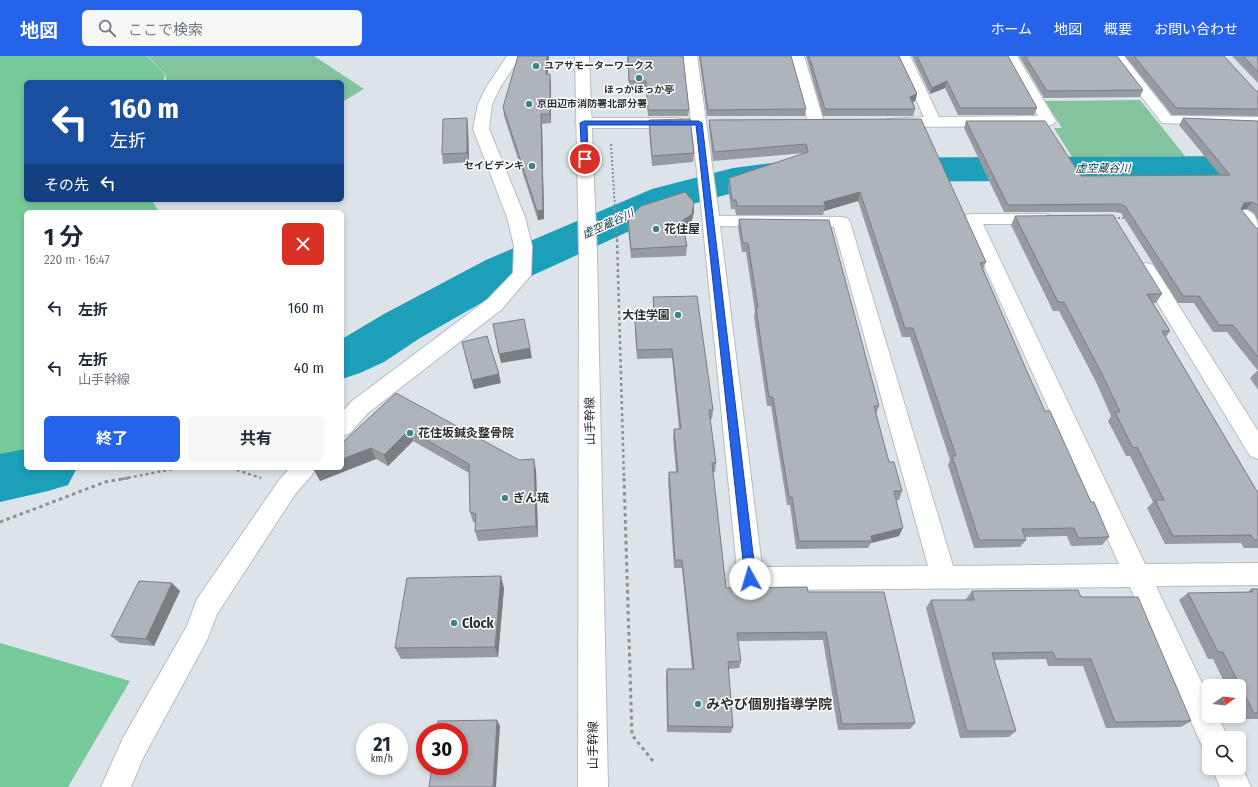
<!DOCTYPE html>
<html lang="ja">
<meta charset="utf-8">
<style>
:root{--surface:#fff;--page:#f6f6f7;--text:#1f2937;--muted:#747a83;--accent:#2563eb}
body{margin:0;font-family:"Fira Sans Condensed","Noto Sans JP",sans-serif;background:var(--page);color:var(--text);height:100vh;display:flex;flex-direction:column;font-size:15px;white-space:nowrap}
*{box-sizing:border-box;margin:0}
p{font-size:13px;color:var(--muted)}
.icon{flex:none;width:22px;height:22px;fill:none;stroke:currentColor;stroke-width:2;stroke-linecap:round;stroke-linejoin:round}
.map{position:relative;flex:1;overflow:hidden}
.side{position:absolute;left:24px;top:154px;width:320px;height:260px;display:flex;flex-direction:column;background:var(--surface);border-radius:6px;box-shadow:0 2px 6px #0003}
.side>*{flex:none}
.top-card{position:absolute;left:24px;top:24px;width:320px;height:122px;border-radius:6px;box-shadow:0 2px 6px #0003;background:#1a4fa0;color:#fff;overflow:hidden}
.needle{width:26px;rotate:75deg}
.fabs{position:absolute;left:1202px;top:623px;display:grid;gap:8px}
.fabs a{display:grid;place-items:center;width:44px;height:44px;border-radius:6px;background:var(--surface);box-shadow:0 2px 6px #0003;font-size:20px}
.speed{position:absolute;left:356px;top:667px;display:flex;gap:8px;font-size:20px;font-weight:700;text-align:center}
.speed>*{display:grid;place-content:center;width:52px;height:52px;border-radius:50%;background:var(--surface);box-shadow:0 2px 6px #0003;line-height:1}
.speed small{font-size:10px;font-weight:400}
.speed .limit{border:6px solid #d22;background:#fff;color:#111}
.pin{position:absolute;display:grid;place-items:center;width:34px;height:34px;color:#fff;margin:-17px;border:2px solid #fff;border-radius:50%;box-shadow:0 1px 4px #0007}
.me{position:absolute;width:44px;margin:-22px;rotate:354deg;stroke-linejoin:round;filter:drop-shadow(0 0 3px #0008)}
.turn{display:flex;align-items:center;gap:14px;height:84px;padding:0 20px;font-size:18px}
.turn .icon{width:52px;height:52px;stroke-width:2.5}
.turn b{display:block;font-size:28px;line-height:34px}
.then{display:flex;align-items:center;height:38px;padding:0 20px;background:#0003;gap:8px;font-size:15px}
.round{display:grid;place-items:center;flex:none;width:42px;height:42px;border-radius:6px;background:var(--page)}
.summary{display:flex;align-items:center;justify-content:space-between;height:68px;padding:0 20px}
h1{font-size:24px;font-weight:700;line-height:30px}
.primary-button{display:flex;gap:8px;margin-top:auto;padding:8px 20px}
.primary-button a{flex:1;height:46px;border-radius:6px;background:var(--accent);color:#fff;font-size:16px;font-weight:700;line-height:46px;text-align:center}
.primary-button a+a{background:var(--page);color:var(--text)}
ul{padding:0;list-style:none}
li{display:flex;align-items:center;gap:12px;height:60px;padding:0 20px}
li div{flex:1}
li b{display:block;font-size:15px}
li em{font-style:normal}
header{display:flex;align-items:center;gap:24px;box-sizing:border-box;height:56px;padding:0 20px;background:var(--accent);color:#fff}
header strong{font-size:19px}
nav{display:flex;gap:22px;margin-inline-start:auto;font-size:14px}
.search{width:280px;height:36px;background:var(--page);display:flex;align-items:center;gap:10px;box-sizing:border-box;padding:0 14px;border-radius:6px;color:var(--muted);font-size:15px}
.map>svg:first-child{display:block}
.green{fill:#83c39d}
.forest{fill:#76ca99}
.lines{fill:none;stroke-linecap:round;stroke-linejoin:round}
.river{fill:#1c9fb9;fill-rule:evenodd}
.minor-casing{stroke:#b4bcc2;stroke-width:2}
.tertiary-casing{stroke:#b4bcc2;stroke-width:2}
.path-far2{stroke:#8b9195;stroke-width:2;stroke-dasharray:2 2;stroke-linecap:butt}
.path-far1{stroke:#8b9195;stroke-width:2.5;stroke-dasharray:3 3;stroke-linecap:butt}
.path{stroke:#8b9195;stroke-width:3;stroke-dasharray:3.5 3.5;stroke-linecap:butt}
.minor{fill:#fff;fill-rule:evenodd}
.tertiary{fill:#fff;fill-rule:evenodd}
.wall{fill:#959ba1}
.shaded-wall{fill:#797e83}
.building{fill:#adb4bb;stroke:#797e83}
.route{fill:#2563eb;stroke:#184099}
.poi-dot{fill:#3d8480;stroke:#fff;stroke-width:1.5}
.labels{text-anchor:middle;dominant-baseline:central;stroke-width:3;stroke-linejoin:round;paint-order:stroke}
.far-poi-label{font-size:10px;font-weight:bold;fill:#2d3033;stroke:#fff;text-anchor:start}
.far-water-label{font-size:11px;font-style:italic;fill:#003642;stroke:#fff}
.poi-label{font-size:12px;font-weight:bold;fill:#2d3033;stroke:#fff;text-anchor:start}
.street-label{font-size:12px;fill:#2d3033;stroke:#fff}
.near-poi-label{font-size:14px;font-weight:bold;fill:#2d3033;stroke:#fff;text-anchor:start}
</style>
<header>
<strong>地図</strong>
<div class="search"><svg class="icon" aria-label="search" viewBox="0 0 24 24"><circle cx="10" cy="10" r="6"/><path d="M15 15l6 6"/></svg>ここで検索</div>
<nav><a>ホーム</a><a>地図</a><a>概要</a><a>お問い合わせ</a></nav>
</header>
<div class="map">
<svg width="1258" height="731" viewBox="0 0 1258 731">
<rect width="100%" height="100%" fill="#dce4ea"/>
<path class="green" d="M 148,0 L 314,0 L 364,33 L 342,46 L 342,26 L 166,26 L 166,19 Z
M 1140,44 L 1185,100 L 1072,101 L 1054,72 L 1062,72 L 1045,45 Z"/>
<path class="forest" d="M 0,0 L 147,0 L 166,19 L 162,26 L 26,26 L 26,144 L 152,144 L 159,156 L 26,156 L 26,390 L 0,421 Z
M 0,587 L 130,625 L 68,731 L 0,731 Z"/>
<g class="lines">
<path class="river" d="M 1258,100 L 1258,124 L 810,126 L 736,136 L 682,151 L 518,226 L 420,282 L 384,306 L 360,317 L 342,323 L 342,283 L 384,258 L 486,204 L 652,133 L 733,112 L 810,102 Z
M 26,393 L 26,412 L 77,412 L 68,429 L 48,435 L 0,446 L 0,398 Z"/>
<g class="minor-casing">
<path id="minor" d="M 507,0 L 521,0 L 501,30 L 492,48 L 489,73 L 525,161 L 532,190 L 531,219 L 502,253 L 368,357 L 350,377 L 342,380 L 342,356 L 352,345 L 488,243 L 513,217 L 514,190 L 507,161 L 473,73 L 478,48 L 487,30 Z
M 683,0 L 697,0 L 719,160 L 841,161 L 847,162 L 850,166 L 953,510 L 1119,508 L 963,163 L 966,159 L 972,158 L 1044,158 L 1050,159 L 1053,163 L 1050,167 L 1044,168 L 983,168 L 1145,508 L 1258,507 L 1258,529 L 1156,530 L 1209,642 L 1209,660 L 1218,660 L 1228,682 L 1209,682 L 1209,695 L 1203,692 L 1130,531 L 751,534 L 742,531 L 738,523 L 700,140 ZM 720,170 L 834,171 L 928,510 L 762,511 Z
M 790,0 L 804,0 L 824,66 L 821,69 L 816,71 L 811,69 L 808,66 Z
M 896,0 L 910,0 L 939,61 L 1038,60 L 1003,0 L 1017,0 L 1056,65 L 1053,68 L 1048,70 L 893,71 L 888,69 L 885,66 L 888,63 L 924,61 Z
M 1110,0 L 1124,0 L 1171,60 L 1258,61 L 1258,71 L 1162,67 Z
M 583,62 L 678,62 L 683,64 L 686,67 L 683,70 L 678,72 L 583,72 L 578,70 L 575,67 L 578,64 Z
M 1246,154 C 1258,157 1258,168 1258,180 L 1252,178 L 1237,159 L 1240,155 Z
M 1146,207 L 1153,209 L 1258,375 L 1258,403 L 1250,400 L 1137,213 L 1139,209 Z
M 290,412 L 316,412 L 312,419 L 296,437 L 217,558 L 207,584 L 143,702 L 131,731 L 101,731 L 123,682 L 187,570 L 197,543 L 280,423 Z
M 1239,705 L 1251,731 L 1220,731 L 1212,712 L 1239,712 Z"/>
</g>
<g class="tertiary-casing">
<path id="tertiary" d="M 575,0 L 589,0 L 597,199 L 608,731 L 578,731 L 579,199 Z"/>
</g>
<path class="path-far2" d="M 611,88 L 617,184
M 1114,162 L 1127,162"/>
<path class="path-far1" d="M 617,183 L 624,423
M 231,412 L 261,422
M 122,423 L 178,412"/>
<path class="path" d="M 624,422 L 632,679 L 653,705
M 0,466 L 105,426 L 128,422"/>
<use href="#minor" class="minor"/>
<use href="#tertiary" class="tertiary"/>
</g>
<path class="wall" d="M 549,0 L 547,18 L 551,27 L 551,67 L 542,68 L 544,163 L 538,164 L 504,60 L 503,51 Z
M 627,0 L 689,54 L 688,60 L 648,60 L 646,31 L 629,32 Z
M 699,0 L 791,0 L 806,53 L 805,60 L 707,60 Z
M 806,0 L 899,0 L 917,38 L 915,45 L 913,46 L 915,53 L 913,60 L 823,60 Z
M 912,0 L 1008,0 L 1037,52 L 1034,59 L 958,59 L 945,32 L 930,38 Z
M 1019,0 L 1117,0 L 1143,34 L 1140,41 L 1044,42 Z
M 1125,0 L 1224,0 L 1256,35 L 1258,35 L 1258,60 L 1172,59 Z
M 1232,0 L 1258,0 L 1258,27 Z
M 467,62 L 468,71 L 469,106 L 443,108 L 442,98 Z
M 1183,62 L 1258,65 L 1258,164 L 1254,157 L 1247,153 L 1241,154 L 1256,172 L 1258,172 L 1258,334 L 1250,322 L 1257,315 L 1258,315 L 1227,276 L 1213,276 L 1194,247 L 1178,247 L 1121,157 L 1114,156 L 1004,156 L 964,72 L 966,65 L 1081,120 L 1220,119 L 1179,69 Z
M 921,63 L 986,206 L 983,213 L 1029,320 L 1045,355 L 1109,481 L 1102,489 L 1071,490 L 1067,480 L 1025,481 L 1026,484 L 1020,491 L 974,492 L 948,409 L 950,404 L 932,349 L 910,281 L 902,281 L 858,145 L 824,155 L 823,159 L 736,159 L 735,153 L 731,153 L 728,131 L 729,122 L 805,97 L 713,105 L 709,72 L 709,64 Z
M 649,64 L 694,97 L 693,106 L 652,110 L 649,73 Z
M 694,156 L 691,168 L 684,173 L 687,190 L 686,200 L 631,202 L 628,172 L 628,162 Z
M 1015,160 L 1162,238 L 1156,247 L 1153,247 L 1170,275 L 1166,281 L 1258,437 L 1258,492 L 1244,492 L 1241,487 L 1165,488 L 1147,452 L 1153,446 L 1130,400 L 1126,400 L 1108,365 L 1111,360 L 1096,326 L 1059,255 L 1053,255 L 1011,169 Z
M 739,163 L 879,350 L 876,358 L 889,406 L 902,435 L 899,444 L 896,444 L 899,480 L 871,487 L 868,492 L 796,493 L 790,449 L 787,449 L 771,350 L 767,350 L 754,261 L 755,255 L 746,196 L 742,196 L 738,172 Z
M 653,241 L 713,354 L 712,363 L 710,363 L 716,407 L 715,416 L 713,416 L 726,532 L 808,536 L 915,667 L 910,673 L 838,674 L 823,584 L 738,585 L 741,605 L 739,612 L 728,613 L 733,671 L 731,677 L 667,676 L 666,620 L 667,613 L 692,613 L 682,512 L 674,512 L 668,425 L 669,416 L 676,416 L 673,382 L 674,373 L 679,373 L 672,302 L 637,303 L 635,274 L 635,265 L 654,264 L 653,251 Z
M 462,286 L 501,327 L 474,333 Z
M 396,337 L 536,414 L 538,481 L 478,485 L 475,475 L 476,467 L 473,466 L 470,456 L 469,417 L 413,385 L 388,410 L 376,403 L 320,425 L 314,413 Z
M 504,532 L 498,601 L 401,603 L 395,592 Z
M 1251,533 L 1258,533 L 1258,663 L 1242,663 L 1239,656 L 1239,630 L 1226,630 L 1213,603 L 1208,603 L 1179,544 L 1188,537 L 1248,536 Z
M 180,535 L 154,590 L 120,587 L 111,580 Z
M 972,535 L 1081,541 L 1191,665 L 1181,671 L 1106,672 L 1083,610 L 1048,610 L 1046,603 L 994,604 L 1016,675 L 1009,681 L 960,682 L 926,552 L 931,544 L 966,544 L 966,543 Z"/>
<path class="shaded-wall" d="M 547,0 L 549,0 L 547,27 L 546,18 Z
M 550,18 L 551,27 L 551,67 L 550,58 Z
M 947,25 L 945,32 L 930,38 L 932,32 Z
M 917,38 L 915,45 L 908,48 L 910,41 Z
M 541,58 L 542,68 L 544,163 L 538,164 L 537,155 Z
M 467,62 L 468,71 L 469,106 L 467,97 Z
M 860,136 L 858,145 L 824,155 L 825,150 L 824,146 Z
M 694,146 L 694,156 L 691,168 L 682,175 L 682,165 Z
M 1252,146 L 1247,153 L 1239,154 L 1244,147 Z
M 530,292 L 532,302 L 501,307 L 499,298 Z
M 499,318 L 501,327 L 474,333 L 472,324 Z
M 409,374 L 413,385 L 388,410 L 384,399 Z
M 371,392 L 376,403 L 320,425 L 314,414 L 319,412 L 342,412 L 342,403 Z
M 534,403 L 536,414 L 538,481 L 536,470 Z
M 903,472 L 899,480 L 871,487 L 872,485 L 871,480 Z
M 501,520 L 504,532 L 498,601 L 495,591 Z
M 172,527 L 180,535 L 154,590 L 146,583 Z
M 497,664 L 500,670 L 496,731 L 493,731 Z"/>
<path class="building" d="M 518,0 L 547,0 L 546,18 L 550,18 L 550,58 L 541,58 L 543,154 L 537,155 L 503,51 Z
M 628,0 L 683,0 L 689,54 L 648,54 L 646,25 L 629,25 Z
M 700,0 L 791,0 L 806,53 L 708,54 Z
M 809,0 L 899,0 L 917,38 L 910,41 L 915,53 L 825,53 Z
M 917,0 L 1008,0 L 1037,52 L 960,52 L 947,25 L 932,32 Z
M 1025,0 L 1117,0 L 1143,34 L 1047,35 Z
M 1134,0 L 1224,0 L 1256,35 L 1258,35 L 1258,53 L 1176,52 Z
M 1243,0 L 1258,0 L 1258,16 Z
M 467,62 L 467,97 L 442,98 L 443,63 Z
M 1183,62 L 1258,65 L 1258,149 L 1252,146 L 1244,147 L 1241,153 L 1256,172 L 1258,172 L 1258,301 L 1233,269 L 1219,269 L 1199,240 L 1183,240 L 1125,150 L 1118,148 L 1008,149 L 966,65 L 1045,65 L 1081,120 L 1230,119 Z
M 690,63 L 694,97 L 652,100 L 649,64 Z
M 921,63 L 986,206 L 980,207 L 1029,320 L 1045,355 L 1050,355 L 1091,446 L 1094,446 L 1109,481 L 1078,482 L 1074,472 L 1022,473 L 1026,484 L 979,484 L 952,400 L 956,400 L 936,340 L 913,272 L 905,272 L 860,136 L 824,146 L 825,150 L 737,150 L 736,144 L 732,144 L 729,122 L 808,96 L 806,88 L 714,96 L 709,64 Z
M 685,136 L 694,146 L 692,158 L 682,165 L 687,190 L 631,193 L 628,162 L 641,150 Z
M 1113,159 L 1162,238 L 1147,238 L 1170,275 L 1162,275 L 1258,437 L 1258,484 L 1254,484 L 1251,479 L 1173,480 L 1155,444 L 1164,444 L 1137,391 L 1133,392 L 1115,356 L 1120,356 L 1102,318 L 1064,246 L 1058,246 L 1015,160 Z
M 739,163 L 829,164 L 879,350 L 874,350 L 889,406 L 894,406 L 902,435 L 894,435 L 903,472 L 871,480 L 872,485 L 799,485 L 792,441 L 789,441 L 773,341 L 769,341 L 756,252 L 758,252 L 748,187 L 743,187 Z
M 697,240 L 713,354 L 709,354 L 716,407 L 712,407 L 726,532 L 807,531 L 808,536 L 884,536 L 915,667 L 842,668 L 826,576 L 737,577 L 741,605 L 728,606 L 733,671 L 668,670 L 667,613 L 694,613 L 682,504 L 675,504 L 669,416 L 678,416 L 674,373 L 681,373 L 672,293 L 637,294 L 635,265 L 655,264 L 653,241 Z
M 524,263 L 530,292 L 499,298 L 493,268 Z
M 487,280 L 499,318 L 472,324 L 462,286 Z
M 396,337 L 519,404 L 534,403 L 536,470 L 475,475 L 476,458 L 470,456 L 469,408 L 409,374 L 384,399 L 371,392 L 342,403 L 342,387 Z
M 315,412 L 319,412 L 314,414 L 314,413 Z
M 501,520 L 495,591 L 395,592 L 407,522 Z
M 139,525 L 172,527 L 146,583 L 111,580 Z
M 1251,533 L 1258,533 L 1258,657 L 1254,657 L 1223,596 L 1218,596 L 1188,537 L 1253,536 Z
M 1078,534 L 1081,541 L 1138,541 L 1191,665 L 1115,666 L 1091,603 L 1056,603 L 1053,596 L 992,597 L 1016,675 L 967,675 L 931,544 L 974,544 L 972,535 Z
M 497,664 L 493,731 L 429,731 L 432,710 L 459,710 L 459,676 L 436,676 L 438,665 Z"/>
<path class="route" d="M 584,65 L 699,65 L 702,67 L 756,523 L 754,526 L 750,528 L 747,526 L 745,523 L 696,69 L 587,69 L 588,103 L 585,105 L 582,103 L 580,67 Z"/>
<g class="poi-dot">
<circle cx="536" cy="10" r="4"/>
<circle cx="639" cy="22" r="4"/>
<circle cx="529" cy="48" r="4"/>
<circle cx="532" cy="110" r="4"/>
<circle cx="656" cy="173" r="4"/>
<circle cx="678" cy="259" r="4"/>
<circle cx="410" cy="377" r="4"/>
<circle cx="505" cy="442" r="4"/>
<circle cx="454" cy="567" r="4"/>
<circle cx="698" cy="648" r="4"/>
</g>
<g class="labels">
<g class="far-poi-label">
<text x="544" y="10">ユアサモーターワークス</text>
<text x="639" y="34" text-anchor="middle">ほっかほっか亭</text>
<text x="537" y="48">京田辺市消防署北部分署</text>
<text x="524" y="110" text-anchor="end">セイビデンキ</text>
</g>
<g class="far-water-label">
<text x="1103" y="112">虚空蔵谷川</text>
<text transform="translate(608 168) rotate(-24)">虚空蔵谷川</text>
</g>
<g class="poi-label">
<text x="664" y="173">花住屋</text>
<text x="670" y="259" text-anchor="end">大住学園</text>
<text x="418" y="377">花住坂鍼灸整骨院</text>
<text x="513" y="442">ぎん琉</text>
</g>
<g class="street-label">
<text transform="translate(590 365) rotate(-91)">山手幹線</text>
<text transform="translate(593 689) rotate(-90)">山手幹線</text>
</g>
<g class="near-poi-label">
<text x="462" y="567">Clock</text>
<text x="706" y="648">みやび個別指導学院</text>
</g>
</g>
</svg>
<div class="fabs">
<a><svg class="needle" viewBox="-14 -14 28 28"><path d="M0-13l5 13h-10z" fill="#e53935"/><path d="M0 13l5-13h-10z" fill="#747a83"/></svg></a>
<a><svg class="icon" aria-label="search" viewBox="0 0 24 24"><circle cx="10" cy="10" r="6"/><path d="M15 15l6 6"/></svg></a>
</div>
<div class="speed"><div>21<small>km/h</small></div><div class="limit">30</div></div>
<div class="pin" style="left:585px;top:103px;background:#d93025"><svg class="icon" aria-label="arrive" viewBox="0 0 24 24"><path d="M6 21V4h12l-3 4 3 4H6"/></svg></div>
<svg class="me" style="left:750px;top:523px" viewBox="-20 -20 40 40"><circle r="19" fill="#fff"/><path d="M0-13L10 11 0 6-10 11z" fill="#2563eb"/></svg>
<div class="top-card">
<div class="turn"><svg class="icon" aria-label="left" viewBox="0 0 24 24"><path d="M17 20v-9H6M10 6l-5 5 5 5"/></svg><div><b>160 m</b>左折</div></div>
<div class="then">その先<svg class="icon" aria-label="left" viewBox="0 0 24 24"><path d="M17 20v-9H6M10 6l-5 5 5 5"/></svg></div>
</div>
<section class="side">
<div class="summary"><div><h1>1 分</h1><p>220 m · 16:47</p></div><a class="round" style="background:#d93025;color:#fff"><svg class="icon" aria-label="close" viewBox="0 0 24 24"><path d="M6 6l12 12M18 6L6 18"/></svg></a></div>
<ul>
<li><svg class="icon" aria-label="left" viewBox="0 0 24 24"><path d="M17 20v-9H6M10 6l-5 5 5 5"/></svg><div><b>左折</b></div><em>160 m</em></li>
<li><svg class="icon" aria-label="left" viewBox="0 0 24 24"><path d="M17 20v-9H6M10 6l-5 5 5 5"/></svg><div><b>左折</b><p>山手幹線</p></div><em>40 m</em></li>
</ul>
<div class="primary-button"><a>終了</a><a>共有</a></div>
</section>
</div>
